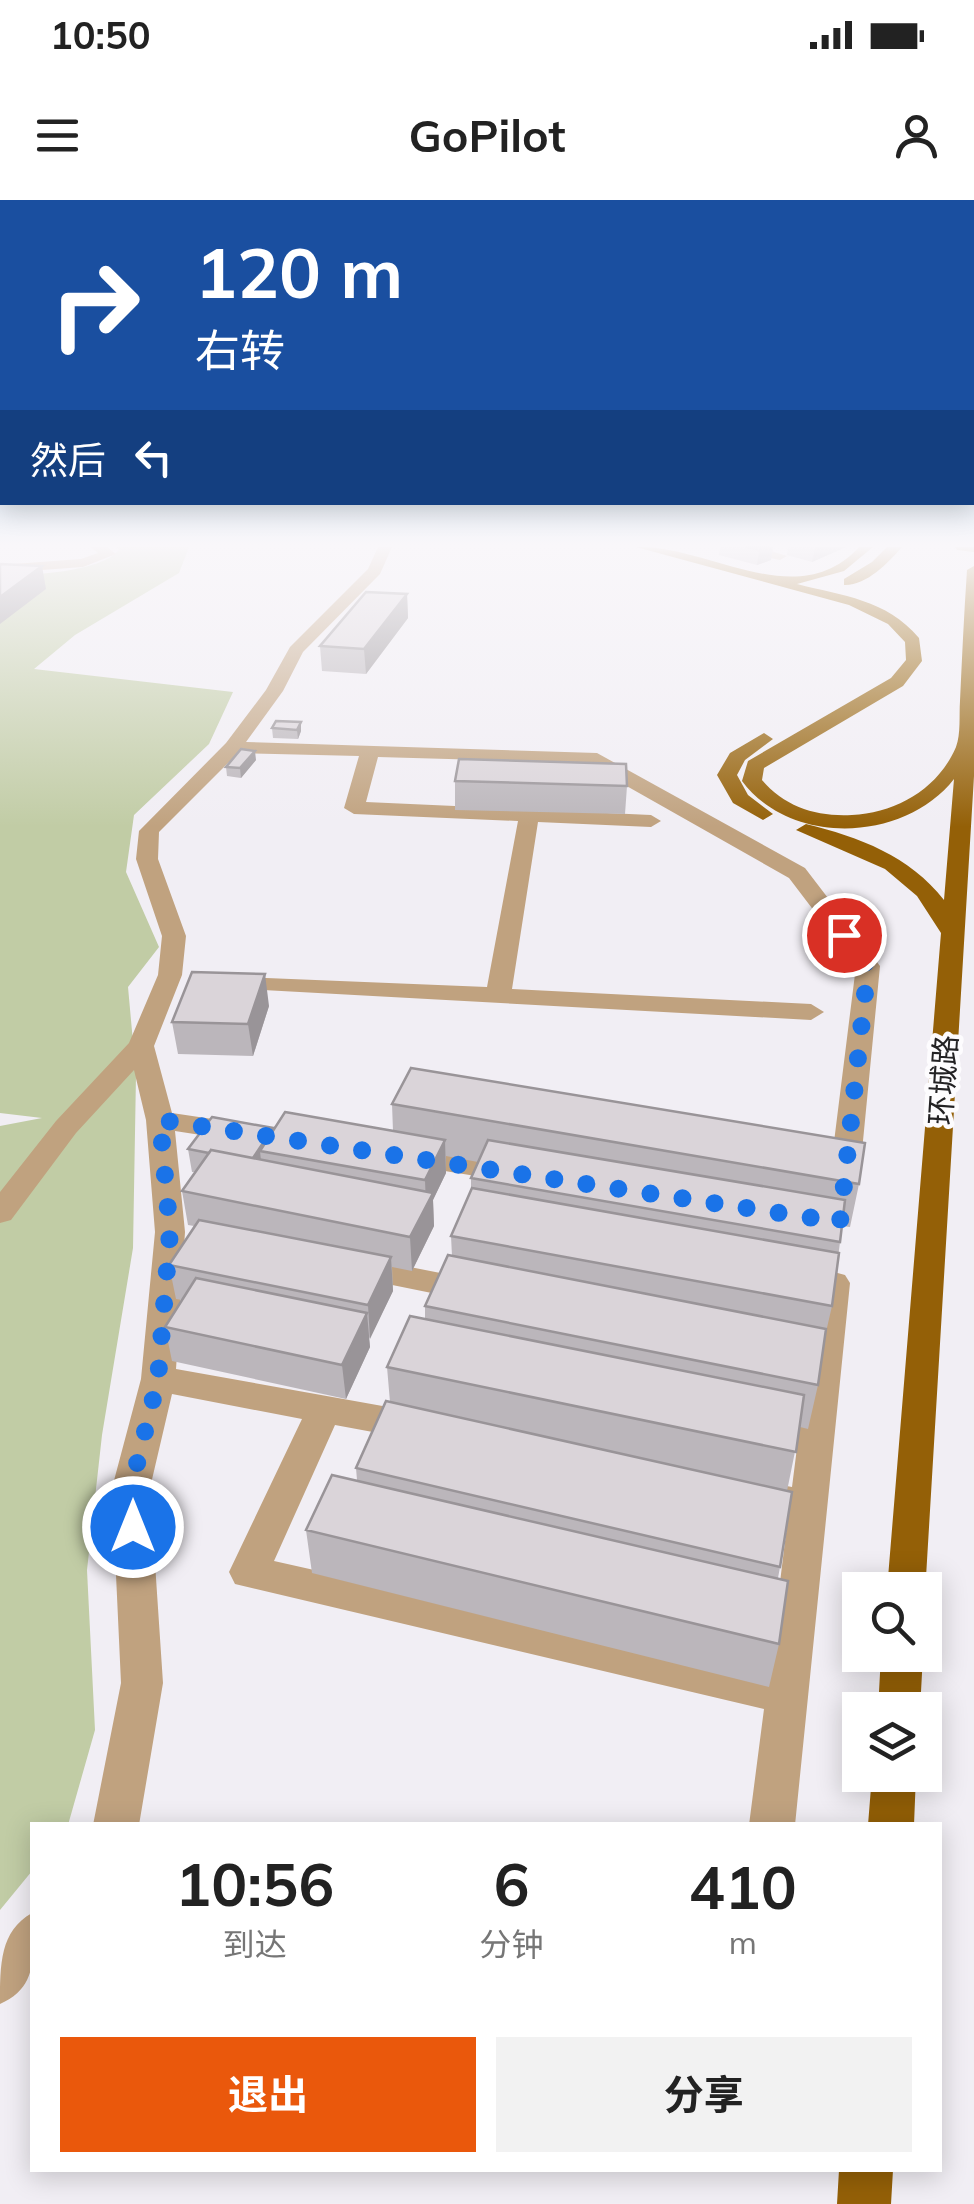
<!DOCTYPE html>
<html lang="zh">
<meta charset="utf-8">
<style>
:root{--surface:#fff;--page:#f2f2f2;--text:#222;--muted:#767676;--accent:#ea580c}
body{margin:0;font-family:Mulish,"Noto Sans SC",sans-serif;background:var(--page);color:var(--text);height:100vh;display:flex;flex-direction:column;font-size:38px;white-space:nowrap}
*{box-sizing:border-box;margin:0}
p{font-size:32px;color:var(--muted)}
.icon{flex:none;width:55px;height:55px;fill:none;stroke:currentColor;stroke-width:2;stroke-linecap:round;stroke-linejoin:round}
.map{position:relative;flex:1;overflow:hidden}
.drawer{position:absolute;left:30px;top:1622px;width:912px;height:350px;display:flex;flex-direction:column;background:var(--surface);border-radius:0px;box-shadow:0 5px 25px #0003}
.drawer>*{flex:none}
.guide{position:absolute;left:0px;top:0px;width:975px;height:305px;box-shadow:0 5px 25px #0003;background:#1a4fa0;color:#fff;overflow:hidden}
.tools{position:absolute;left:842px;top:1372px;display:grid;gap:20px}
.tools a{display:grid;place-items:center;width:100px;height:100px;border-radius:0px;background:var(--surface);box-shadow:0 5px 25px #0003;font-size:50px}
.pin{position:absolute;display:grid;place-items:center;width:85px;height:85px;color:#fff;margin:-42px;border:5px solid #fff;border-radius:50%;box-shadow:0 2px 10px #0007}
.me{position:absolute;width:110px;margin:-55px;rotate:0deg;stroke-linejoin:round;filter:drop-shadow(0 0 8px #0008)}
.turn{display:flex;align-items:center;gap:35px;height:210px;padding:0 30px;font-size:45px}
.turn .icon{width:130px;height:130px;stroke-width:2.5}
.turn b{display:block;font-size:70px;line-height:85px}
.then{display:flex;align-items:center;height:95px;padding:0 30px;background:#0003;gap:20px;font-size:38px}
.eta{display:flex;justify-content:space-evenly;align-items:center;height:170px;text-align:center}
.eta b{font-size:60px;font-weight:700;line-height:70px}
.cta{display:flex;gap:20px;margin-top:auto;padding:20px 30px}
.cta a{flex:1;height:115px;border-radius:0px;background:var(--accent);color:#fff;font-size:40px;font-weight:700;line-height:115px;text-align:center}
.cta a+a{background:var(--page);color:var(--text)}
.status{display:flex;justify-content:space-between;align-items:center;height:70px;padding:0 50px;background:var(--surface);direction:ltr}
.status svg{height:28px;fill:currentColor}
header{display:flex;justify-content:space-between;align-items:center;height:130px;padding:0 30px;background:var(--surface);font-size:45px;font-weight:700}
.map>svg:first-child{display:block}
.green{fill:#c1cca5}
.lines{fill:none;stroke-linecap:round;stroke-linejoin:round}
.minor{fill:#c0a27f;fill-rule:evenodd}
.major{fill:#946007;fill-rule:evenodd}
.wall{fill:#bbb6bb}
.shaded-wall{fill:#999498}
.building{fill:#dad4d9;stroke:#999498;stroke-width:2.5}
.route{stroke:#1a73e8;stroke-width:18;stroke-dasharray:0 32.4}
.labels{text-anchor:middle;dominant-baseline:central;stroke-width:9;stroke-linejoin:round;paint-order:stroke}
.street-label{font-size:30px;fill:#232224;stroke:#fdfcfe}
</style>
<div class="status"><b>10:50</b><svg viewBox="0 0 49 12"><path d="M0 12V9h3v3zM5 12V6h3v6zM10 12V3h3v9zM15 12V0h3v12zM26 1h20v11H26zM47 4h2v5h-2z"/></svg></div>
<header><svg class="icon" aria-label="menu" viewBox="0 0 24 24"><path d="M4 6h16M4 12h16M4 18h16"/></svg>GoPilot<svg class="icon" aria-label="person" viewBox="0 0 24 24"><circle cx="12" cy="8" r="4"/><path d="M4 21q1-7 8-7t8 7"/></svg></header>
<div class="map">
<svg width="974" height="2004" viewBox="0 0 974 2004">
<rect width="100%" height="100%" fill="#f1eef4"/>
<path class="green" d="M 116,347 L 189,347 L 179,373 L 75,435 L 34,469 L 233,492 L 209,544 L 134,615 L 126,672 L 159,747 L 128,787 L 136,875 L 133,1048 L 102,1235 L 87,1370 L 95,1530 L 68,1625 L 32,1625 L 32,1671 L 0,1710 L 0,926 L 42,918 L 0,913 L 0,378 C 32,373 98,374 119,350 Z"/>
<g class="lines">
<path class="minor" d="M 91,347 L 107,347 L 116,354 L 83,367 L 0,373 L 0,365 L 81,359 L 98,353 Z
M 378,347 L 392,347 L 380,374 L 303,452 L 283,491 L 246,542 L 597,553 L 805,668 L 880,766 L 859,982 L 854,989 L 834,989 L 829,982 L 856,766 L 789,678 L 586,563 L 378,557 L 366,602 L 651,615 L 661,621 L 651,627 L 538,622 L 512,789 L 811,804 L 824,812 L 811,820 L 226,788 L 217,786 L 214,781 L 217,776 L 487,787 L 518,621 L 354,614 L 344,608 L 359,556 L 238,553 L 159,632 L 158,659 L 186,736 L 182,775 L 154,846 L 172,913 L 246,924 L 256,927 L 260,933 L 256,939 L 246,942 L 175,931 L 185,1032 L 176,1169 L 416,1212 L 429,1216 L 434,1226 L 429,1236 L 416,1240 L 335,1225 L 274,1361 L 769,1472 L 788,1317 L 737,1305 L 731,1294 L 737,1283 L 750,1279 L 792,1287 L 818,1083 L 823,1075 L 834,1072 L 845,1075 L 850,1083 L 795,1625 L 749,1625 L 764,1509 L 235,1384 L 229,1372 L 302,1219 L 172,1194 L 150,1288 L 163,1483 L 139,1625 L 93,1625 L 121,1483 L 112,1288 L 141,1179 L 155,1032 L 146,920 L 134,870 L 76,933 L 11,1020 L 0,1023 L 0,992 L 56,921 L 129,843 L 158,775 L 162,736 L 136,659 L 139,631 L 226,543 L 266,490 L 290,447 L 368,369 Z
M 742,347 L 758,347 L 787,356 L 780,360 L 742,352 Z
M 405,948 L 513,964 L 523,966 L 528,973 L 523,980 L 513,982 L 395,963 L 391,957 L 395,951 Z
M 354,1056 L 476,1080 L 487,1083 L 492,1091 L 487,1099 L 476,1102 L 343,1075 L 338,1067 L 343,1059 Z
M 32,1713 C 34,1750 40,1787 0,1804 C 0,1764 0,1731 32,1713 Z"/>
<path class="major" d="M 636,347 C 708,344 797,415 859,347 L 873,347 L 844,371 L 797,384 C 843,396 886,399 919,438 L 922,461 L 903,486 L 764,568 L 762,580 C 785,607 817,617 852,615 C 896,613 938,589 956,547 C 961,534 959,515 960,501 C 962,457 964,414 967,370 L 974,366 L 974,576 L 925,1394 L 925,1390 L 887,1390 L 941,733 L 917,696 L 885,669 L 796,630 L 806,624 C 859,637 910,656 944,700 L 954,579 C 905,642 791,647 742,581 L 748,561 L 891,478 L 906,460 L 905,442 L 888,424 L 849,405 Z
M 887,347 L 902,347 C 888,363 866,386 844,385 L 844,379 L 872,362 Z
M 955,347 L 974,347 L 974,352 L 957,350 Z
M 764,533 L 773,539 L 745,560 L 737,575 L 748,595 L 773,614 L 763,620 L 733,603 L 717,575 L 730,553 Z
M 881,1455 L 923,1455 L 920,1510 L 878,1510 Z
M 872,1575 L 916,1575 L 914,1625 L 868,1625 Z
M 839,1970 L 893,1970 L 891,2004 L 837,2004 Z"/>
</g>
<path class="wall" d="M 720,347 L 773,347 L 771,360 L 757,365 L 719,355 Z
M 788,347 L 846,347 L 812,362 L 787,355 Z
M 407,394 L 408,418 L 366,474 L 322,471 L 320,446 Z
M 301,522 L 301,531 L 298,539 L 273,538 L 272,528 Z
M 256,560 L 241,578 L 227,576 L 226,567 Z
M 455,581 L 627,586 L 625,614 L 455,610 Z
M 269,806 L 253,856 L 178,854 L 172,822 Z
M 392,904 L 859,984 L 850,1027 L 842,1026 L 832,1106 L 826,1132 L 818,1185 L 808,1229 L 800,1227 L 787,1291 L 780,1367 L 778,1378 L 779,1444 L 769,1487 L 312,1373 L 306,1330 L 357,1280 L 356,1268 L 390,1202 L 387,1167 L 425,1119 L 425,1106 L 452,1056 L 451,1036 L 471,991 L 471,978 L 478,962 L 446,956 L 446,973 L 433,1000 L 434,1026 L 412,1071 L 392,1067 L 393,1091 L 369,1139 L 370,1147 L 346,1199 L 172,1161 L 165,1127 L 182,1100 L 176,1099 L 169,1065 L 194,1026 L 188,1025 L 182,991 L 196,972 L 192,972 L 188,949 L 273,928 L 393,931 Z"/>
<path class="shaded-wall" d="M 768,347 L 773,347 L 771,360 L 757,365 L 759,350 Z
M 815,347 L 846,347 L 812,362 Z
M 42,366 L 46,389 L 0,424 L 0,397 Z
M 407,394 L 408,418 L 366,474 L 364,449 Z
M 301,522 L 301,531 L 298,539 L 297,530 Z
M 255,551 L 256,560 L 241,578 L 240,568 Z
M 265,774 L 269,806 L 253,856 L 248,824 Z
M 273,928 L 260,951 L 262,971 L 250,961 Z
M 445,940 L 446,973 L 433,1000 L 434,1026 L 412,1071 L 410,1037 L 426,1006 L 425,980 Z
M 391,1057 L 393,1091 L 370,1139 L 368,1105 Z
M 367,1113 L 370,1147 L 346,1199 L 342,1165 Z"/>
<path class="building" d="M 746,347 L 768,347 L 759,350 Z
M 0,364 L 42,366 L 0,397 Z
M 366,392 L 407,394 L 364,449 L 320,446 Z
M 276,521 L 301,522 L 297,530 L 272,528 Z
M 241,549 L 255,551 L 240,568 L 226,567 Z
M 459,559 L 626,564 L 627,586 L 455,581 Z
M 192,772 L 265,774 L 248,824 L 172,822 Z
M 411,868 L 865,943 L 859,984 L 392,904 Z
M 285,912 L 445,940 L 425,980 L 260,951 Z
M 212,917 L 273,928 L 253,958 L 211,950 L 209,953 L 188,949 Z
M 488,940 L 845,1000 L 840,1042 L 471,978 Z
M 211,950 L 433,993 L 410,1037 L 182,991 Z
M 472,988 L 839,1053 L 832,1106 L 451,1036 Z
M 199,1020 L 391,1057 L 368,1105 L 169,1065 Z
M 448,1055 L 826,1129 L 818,1185 L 425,1106 Z
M 196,1078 L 367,1113 L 342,1165 L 165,1127 Z
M 410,1116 L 804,1195 L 796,1252 L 387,1167 Z
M 386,1201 L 792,1292 L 780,1367 L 356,1268 Z
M 332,1275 L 788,1381 L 779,1444 L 306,1330 Z"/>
<linearGradient id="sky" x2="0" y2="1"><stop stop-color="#89c4ec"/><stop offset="0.55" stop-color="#f9f7fa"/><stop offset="1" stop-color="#f9f7fa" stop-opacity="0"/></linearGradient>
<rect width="974" height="627" fill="url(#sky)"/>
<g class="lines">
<path class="route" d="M 133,1327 L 131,1288 L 158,1179 L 170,1032 L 160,920 L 840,1022 L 868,766 L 844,735"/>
</g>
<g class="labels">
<g class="street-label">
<text transform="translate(943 880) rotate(-86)">环城路</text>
</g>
</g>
</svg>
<div class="tools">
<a><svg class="icon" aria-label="search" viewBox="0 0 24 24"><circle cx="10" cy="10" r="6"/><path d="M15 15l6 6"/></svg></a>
<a><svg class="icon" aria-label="layers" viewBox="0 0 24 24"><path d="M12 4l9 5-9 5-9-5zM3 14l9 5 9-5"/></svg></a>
</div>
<div class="pin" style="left:844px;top:735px;background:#d93025"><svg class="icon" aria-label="arrive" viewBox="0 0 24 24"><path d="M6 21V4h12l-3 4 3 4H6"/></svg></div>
<svg class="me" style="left:133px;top:1327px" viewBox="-20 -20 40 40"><circle r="17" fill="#1a73e8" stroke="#fff" stroke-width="3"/><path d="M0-11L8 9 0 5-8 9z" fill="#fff"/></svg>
<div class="guide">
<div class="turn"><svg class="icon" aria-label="right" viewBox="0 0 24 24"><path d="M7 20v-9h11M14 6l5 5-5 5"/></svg><div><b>120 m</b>右转</div></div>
<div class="then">然后<svg class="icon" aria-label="left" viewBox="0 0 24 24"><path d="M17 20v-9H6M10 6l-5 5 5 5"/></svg></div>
</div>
<section class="drawer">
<div class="eta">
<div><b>10:56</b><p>到达</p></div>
<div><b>6</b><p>分钟</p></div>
<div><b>410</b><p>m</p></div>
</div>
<div class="cta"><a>退出</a><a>分享</a></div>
</section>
</div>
